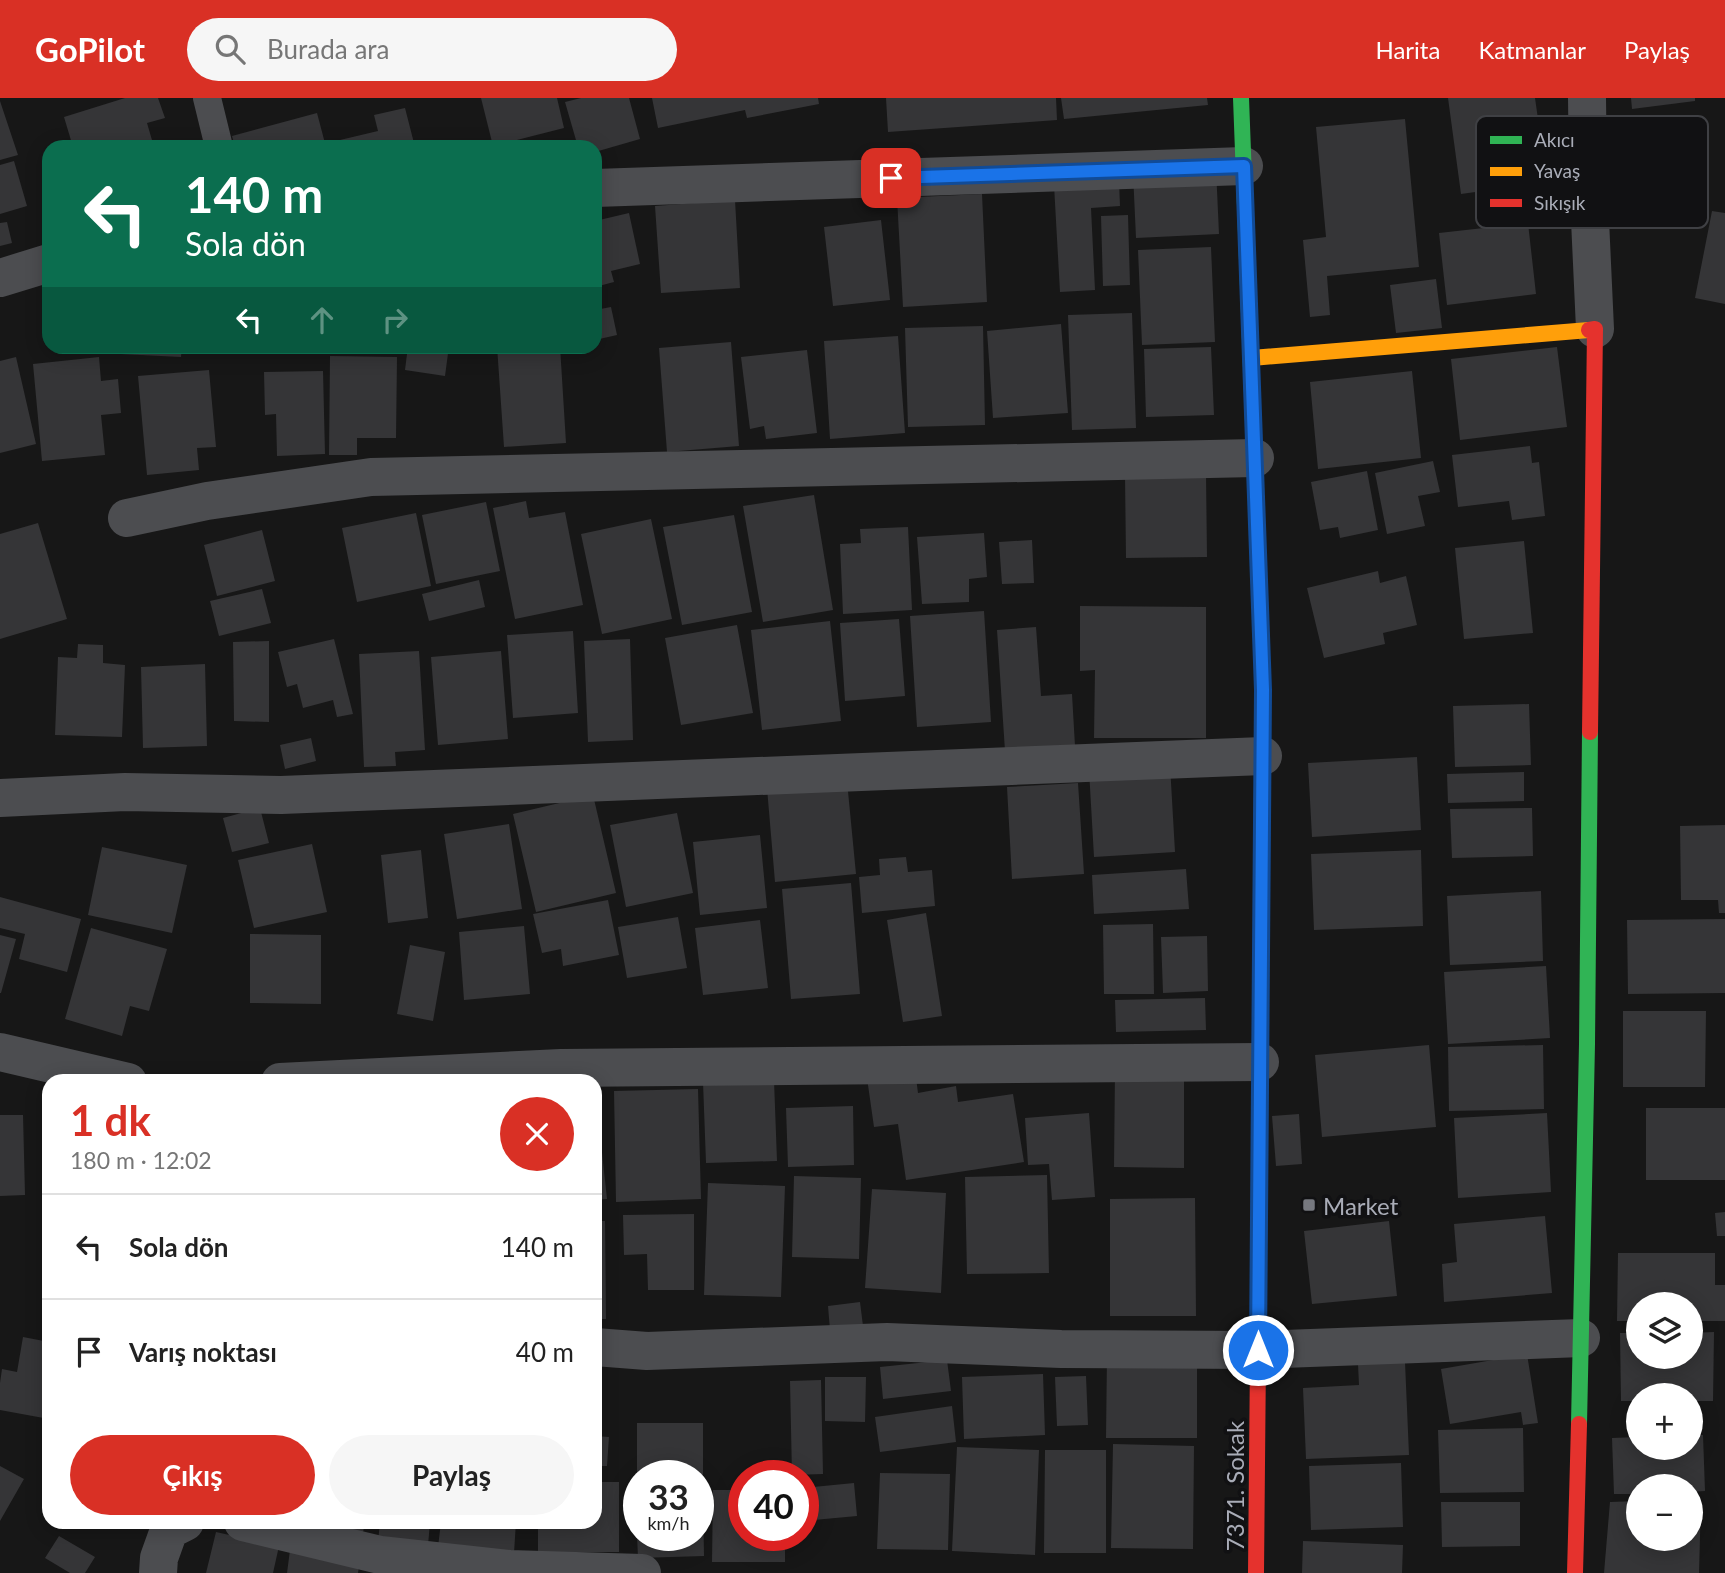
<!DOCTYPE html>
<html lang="tr">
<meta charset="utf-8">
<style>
:root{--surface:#fff;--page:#f6f6f6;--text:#222;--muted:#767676;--line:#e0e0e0;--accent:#d93025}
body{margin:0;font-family:Lato,sans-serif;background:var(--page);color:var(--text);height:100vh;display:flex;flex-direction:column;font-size:26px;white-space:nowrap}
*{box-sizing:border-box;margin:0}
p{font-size:23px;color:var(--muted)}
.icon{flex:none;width:38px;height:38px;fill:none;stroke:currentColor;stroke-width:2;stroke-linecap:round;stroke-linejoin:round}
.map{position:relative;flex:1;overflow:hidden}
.panel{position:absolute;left:42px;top:976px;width:560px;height:455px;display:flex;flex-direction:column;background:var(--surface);border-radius:21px;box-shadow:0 4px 18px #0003}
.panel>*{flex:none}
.top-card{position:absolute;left:42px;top:42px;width:560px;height:214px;border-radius:21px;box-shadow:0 4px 18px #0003;background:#0b6e4f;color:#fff;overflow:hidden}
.buttons{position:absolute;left:1626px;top:1194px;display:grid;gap:14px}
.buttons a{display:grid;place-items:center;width:77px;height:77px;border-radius:50%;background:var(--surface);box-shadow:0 4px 18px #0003;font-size:35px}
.speed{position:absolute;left:623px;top:1362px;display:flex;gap:14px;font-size:35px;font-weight:700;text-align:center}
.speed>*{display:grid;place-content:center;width:91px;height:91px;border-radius:50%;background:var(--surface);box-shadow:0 4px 18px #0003;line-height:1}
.speed small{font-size:18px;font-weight:400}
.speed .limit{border:10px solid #d22;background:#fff;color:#111}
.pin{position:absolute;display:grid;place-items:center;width:60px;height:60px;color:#fff;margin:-30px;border-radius:14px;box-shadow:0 4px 10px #0006}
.me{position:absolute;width:77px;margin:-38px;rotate:0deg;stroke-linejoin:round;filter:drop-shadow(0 0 5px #0008)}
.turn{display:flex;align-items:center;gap:24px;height:147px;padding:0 28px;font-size:32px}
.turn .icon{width:91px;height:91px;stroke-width:2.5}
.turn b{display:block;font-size:49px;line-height:60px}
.lanes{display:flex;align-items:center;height:66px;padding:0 28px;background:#0003;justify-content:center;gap:35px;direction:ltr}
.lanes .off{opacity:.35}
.round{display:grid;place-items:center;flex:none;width:74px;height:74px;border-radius:37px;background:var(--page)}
.overview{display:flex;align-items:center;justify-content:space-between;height:119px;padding:0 28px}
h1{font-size:42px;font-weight:700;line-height:52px;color:var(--accent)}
.cta{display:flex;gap:14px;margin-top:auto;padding:14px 28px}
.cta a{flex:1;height:80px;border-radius:42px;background:var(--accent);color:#fff;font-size:28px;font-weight:700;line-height:80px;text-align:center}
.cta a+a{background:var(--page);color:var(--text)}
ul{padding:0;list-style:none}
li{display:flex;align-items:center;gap:21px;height:105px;padding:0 28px;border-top:2px solid var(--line)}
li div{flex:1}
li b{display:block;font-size:26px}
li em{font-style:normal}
header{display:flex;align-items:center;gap:42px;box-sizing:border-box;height:98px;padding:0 35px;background:var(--accent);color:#fff}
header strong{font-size:33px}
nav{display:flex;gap:38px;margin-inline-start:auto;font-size:24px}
.search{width:490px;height:63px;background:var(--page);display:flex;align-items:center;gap:18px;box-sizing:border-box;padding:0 24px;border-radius:38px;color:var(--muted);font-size:26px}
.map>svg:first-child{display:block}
.building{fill:#353537}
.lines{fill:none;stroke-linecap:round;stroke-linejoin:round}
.lane{stroke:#4c4d50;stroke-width:28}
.street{stroke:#4c4d50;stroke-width:38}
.fast{stroke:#30b455;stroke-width:16}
.slow{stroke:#ff9f0a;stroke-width:16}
.jam{stroke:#e5322d;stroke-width:16}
.route-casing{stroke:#114b97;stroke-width:18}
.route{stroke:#1a73e8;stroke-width:12}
.poi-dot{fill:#76787f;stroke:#111113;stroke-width:2.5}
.labels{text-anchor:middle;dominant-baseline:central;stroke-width:7;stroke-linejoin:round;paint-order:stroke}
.poi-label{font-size:24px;fill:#a9acb7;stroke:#111113;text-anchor:start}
.street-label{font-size:24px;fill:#a9acb7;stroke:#111113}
.key{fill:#111113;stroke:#3f4044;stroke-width:2}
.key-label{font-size:19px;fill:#a9acb7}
</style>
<header>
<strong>GoPilot</strong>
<div class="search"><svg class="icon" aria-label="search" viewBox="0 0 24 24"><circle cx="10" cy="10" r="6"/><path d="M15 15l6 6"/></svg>Burada ara</div>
<nav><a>Harita</a><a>Katmanlar</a><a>Paylaş</a></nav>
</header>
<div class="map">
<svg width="1725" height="1475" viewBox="0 0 1725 1475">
<rect width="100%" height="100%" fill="#171717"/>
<path class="building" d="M 125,0 L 158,0 L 165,20 L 147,25 L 154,49 L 73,49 L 64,19 Z
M 481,0 L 557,0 L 564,30 L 493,48 Z
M 581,0 L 629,0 L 640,41 L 595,54 L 595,49 L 578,49 L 565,4 Z
M 652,0 L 818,0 L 819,6 L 747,20 L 745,12 L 658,30 Z
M 886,0 L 1056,0 L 1057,22 L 888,34 Z
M 1061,0 L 1207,0 L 1208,7 L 1064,21 Z
M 1448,0 L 1535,0 L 1547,84 L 1461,96 Z
M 1631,0 L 1695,0 L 1695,3 L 1632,11 Z
M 0,3 L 18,57 L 0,62 Z
M 405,10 L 415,49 L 342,49 L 340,42 L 378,33 L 374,17 Z
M 317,15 L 326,49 L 235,49 L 232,38 Z
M 1405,21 L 1419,169 L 1327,178 L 1330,217 L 1310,219 L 1303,142 L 1326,139 L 1316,29 Z
M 14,63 L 27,108 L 0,116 L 0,67 Z
M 1216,70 L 1219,136 L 1136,140 L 1133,75 Z
M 1119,83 L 1120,108 L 1091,110 L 1095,192 L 1060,194 L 1054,87 Z
M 982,96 L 987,204 L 903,209 L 897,100 Z
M 735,102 L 740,190 L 661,195 L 655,108 Z
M 1712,113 L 1725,115 L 1725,206 L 1695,200 Z
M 629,115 L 640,166 L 611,173 L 614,184 L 595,189 L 595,123 Z
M 1128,117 L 1130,187 L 1103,188 L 1101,118 Z
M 881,122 L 890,202 L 833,208 L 824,129 Z
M 7,124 L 12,145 L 0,148 L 0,125 Z
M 1528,125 L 1536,196 L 1447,207 L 1439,135 Z
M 1211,149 L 1215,244 L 1142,247 L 1138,152 Z
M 1436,181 L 1442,230 L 1396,235 L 1390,187 Z
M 611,209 L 617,237 L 595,242 L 595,212 Z
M 1132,215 L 1136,330 L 1072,332 L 1068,217 Z
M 1061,226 L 1068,315 L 993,320 L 987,233 Z
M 983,228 L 985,327 L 908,329 L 905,230 Z
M 898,238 L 905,335 L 830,341 L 824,243 Z
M 731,244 L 739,348 L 667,354 L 659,250 Z
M 80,248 L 182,248 L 181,259 L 80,254 Z
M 408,248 L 449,248 L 445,278 L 405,272 Z
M 497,248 L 560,248 L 566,345 L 504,349 Z
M 1211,249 L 1214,317 L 1146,319 L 1144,251 Z
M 1557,249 L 1567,329 L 1460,342 L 1451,261 Z
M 807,252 L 817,335 L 766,341 L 764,328 L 750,331 L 741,259 Z
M 330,258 L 397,259 L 396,340 L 357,340 L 357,357 L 329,357 Z
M 16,259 L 36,346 L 0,355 L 0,263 Z
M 99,259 L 101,283 L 118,281 L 121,315 L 101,317 L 105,357 L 42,363 L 33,266 Z
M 209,272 L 216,349 L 197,350 L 199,372 L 147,377 L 138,278 Z
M 323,273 L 325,356 L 277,358 L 276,316 L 265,317 L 264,274 Z
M 1412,273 L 1421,360 L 1318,371 L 1310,284 Z
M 1530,348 L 1532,365 L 1539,364 L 1545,418 L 1512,422 L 1509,403 L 1458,409 L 1452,357 Z
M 1433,363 L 1440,394 L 1418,398 L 1425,428 L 1387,436 L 1375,375 Z
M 1367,373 L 1378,432 L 1340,440 L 1338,429 L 1320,432 L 1311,384 Z
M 1206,376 L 1207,459 L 1126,460 L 1125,377 Z
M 814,397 L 833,512 L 763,524 L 743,408 Z
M 526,403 L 529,420 L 565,414 L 583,507 L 515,521 L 493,410 Z
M 486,404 L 500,473 L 436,486 L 422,417 Z
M 416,415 L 431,488 L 357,504 L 342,430 Z
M 734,417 L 752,514 L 682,527 L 663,429 Z
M 651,421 L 672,521 L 602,536 L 581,436 Z
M 38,425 L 67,521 L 0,541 L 0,436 Z
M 908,429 L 912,512 L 843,516 L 840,446 L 861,445 L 860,431 Z
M 262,432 L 275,483 L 217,498 L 204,447 Z
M 984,435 L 987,479 L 969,481 L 969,504 L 922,506 L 917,439 Z
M 1032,442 L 1034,485 L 1002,486 L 999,444 Z
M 1524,443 L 1533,535 L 1464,541 L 1455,450 Z
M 1378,473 L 1380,485 L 1406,478 L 1417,527 L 1383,535 L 1385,546 L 1324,560 L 1307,490 Z
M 479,482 L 485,509 L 429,523 L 422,496 Z
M 262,491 L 271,525 L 219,538 L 210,503 Z
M 1080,508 L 1206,509 L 1206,640 L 1094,640 L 1095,572 L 1080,573 Z
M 984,513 L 991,624 L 917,629 L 910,518 Z
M 899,521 L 905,598 L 845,603 L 840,525 Z
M 830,523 L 841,623 L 762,632 L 751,532 Z
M 737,527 L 753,615 L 681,627 L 665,540 Z
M 1036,529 L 1041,598 L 1072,596 L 1075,648 L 1005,653 L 997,532 Z
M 573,533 L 578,615 L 513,620 L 507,537 Z
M 334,541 L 353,616 L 337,619 L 333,602 L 303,610 L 297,586 L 287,589 L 278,554 Z
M 630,541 L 633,642 L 588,644 L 584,543 Z
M 269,543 L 269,624 L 234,623 L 233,544 Z
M 78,546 L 103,547 L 103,565 L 125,567 L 122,639 L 55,637 L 58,559 L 77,560 Z
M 419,553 L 425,652 L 395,654 L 396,668 L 364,669 L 359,556 Z
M 501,553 L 508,641 L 438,647 L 431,559 Z
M 205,566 L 207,648 L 143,650 L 141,569 Z
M 1529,606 L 1531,667 L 1455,669 L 1453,608 Z
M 311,640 L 316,663 L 285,671 L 280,647 Z
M 1417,659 L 1421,732 L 1312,739 L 1308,665 Z
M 1170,667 L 1175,754 L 1094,759 L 1089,672 Z
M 1524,674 L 1524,703 L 1448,705 L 1447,676 Z
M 847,683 L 856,776 L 775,784 L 767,690 Z
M 1078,685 L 1084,776 L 1012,781 L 1007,689 Z
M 593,697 L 616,795 L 536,814 L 513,716 Z
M 260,710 L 269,745 L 232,754 L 223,720 Z
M 1532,710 L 1533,758 L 1452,760 L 1450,711 Z
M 677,715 L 693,795 L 626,809 L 610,727 Z
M 509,726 L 522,811 L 457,821 L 444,736 Z
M 1725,727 L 1725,815 L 1719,815 L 1718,802 L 1681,802 L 1680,728 Z
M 760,737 L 767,810 L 700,817 L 693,744 Z
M 312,746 L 327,814 L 254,830 L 238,762 Z
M 102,749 L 187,767 L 172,835 L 88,817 Z
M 421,752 L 428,820 L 388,825 L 381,757 Z
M 1421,752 L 1423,828 L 1314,832 L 1311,756 Z
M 906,759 L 908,774 L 932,772 L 935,808 L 862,815 L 859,779 L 880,777 L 879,761 Z
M 1186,771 L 1189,811 L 1094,816 L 1092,777 Z
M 851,785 L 860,896 L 791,901 L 782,791 Z
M 1541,793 L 1543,863 L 1450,867 L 1447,798 Z
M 0,799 L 81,821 L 67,874 L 19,861 L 25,836 L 0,830 Z
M 608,802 L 619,857 L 563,868 L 561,851 L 542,855 L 533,816 Z
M 926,815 L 942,918 L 903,924 L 887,822 Z
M 678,819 L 687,870 L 627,880 L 618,829 Z
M 1725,821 L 1725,895 L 1628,896 L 1627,822 Z
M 760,822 L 768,890 L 703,897 L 695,830 Z
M 1153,826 L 1154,896 L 1104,896 L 1103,827 Z
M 524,828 L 530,896 L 464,902 L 459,834 Z
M 91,830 L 167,851 L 149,913 L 130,908 L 122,938 L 65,921 Z
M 250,836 L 321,837 L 321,906 L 250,905 Z
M 0,837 L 16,841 L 1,895 L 0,895 Z
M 1207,838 L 1208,893 L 1163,895 L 1161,839 Z
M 410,847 L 445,854 L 433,923 L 397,916 Z
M 1546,868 L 1550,940 L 1448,946 L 1444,874 Z
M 1205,900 L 1206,932 L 1116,934 L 1115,902 Z
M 1623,913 L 1706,913 L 1705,989 L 1623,989 Z
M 1429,947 L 1436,1029 L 1322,1039 L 1315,957 Z
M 1543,947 L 1544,1011 L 1449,1013 L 1448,949 Z
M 1115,971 L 1184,971 L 1184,1070 L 1114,1069 Z
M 915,972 L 918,995 L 956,988 L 958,1004 L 1013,996 L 1024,1064 L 906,1082 L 898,1026 L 874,1029 L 867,980 Z
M 774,982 L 777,1063 L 706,1065 L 703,984 Z
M 698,991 L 701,1101 L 616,1104 L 614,993 Z
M 853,1008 L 854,1067 L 788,1069 L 786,1010 Z
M 1646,1010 L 1725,1010 L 1725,1082 L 1646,1082 Z
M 1089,1015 L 1095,1099 L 1052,1102 L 1049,1066 L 1028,1067 L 1025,1020 Z
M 1547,1015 L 1551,1094 L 1458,1100 L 1454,1020 Z
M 1299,1016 L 1302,1066 L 1276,1068 L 1272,1018 Z
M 0,1017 L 23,1017 L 25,1097 L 0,1098 Z
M 601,1045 L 607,1101 L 595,1102 L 595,1046 Z
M 1047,1077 L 1049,1175 L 967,1176 L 965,1079 Z
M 794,1078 L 861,1080 L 859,1161 L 792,1159 Z
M 708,1085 L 785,1088 L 781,1199 L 704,1197 Z
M 872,1091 L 946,1095 L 941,1195 L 865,1190 Z
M 1195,1100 L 1196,1218 L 1110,1218 L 1110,1101 Z
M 1725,1114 L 1725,1138 L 1717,1138 L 1715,1115 Z
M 694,1116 L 694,1192 L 648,1192 L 647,1156 L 624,1157 L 623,1117 Z
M 1545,1118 L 1552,1195 L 1444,1204 L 1442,1166 L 1457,1164 L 1454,1126 Z
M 595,1123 L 605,1123 L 606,1221 L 595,1221 Z
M 1389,1123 L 1397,1198 L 1312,1206 L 1304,1133 Z
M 1618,1155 L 1715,1155 L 1715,1187 L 1725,1187 L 1725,1223 L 1690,1223 L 1690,1206 L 1638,1206 L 1638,1223 L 1617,1223 Z
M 860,1204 L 863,1228 L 830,1232 L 828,1208 Z
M 1714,1234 L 1713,1303 L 1690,1303 L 1690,1297 L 1638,1297 L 1638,1303 L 1621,1303 L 1620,1235 L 1638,1235 L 1638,1258 L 1690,1258 L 1690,1235 Z
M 23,1239 L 49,1244 L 49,1321 L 0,1312 L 0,1285 L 2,1271 L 17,1274 Z
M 1527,1256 L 1538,1325 L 1523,1327 L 1521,1314 L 1450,1326 L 1441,1271 Z
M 1107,1257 L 1197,1257 L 1197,1340 L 1106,1340 Z
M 947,1262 L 951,1293 L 883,1301 L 880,1269 Z
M 1405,1264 L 1409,1357 L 1306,1361 L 1303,1290 L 1359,1287 L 1358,1266 Z
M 1043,1276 L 1045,1337 L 964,1341 L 962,1279 Z
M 1086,1278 L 1088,1327 L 1057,1328 L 1055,1279 Z
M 825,1279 L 866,1279 L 865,1324 L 825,1323 Z
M 821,1282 L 823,1376 L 792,1377 L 790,1283 Z
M 952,1308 L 956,1344 L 880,1354 L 875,1319 Z
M 637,1325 L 703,1325 L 703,1382 L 698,1382 L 698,1377 L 637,1377 Z
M 1523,1330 L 1524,1394 L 1440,1395 L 1438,1332 Z
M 1690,1337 L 1703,1337 L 1705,1393 L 1690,1394 L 1690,1388 L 1638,1388 L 1638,1396 L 1614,1396 L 1612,1340 L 1638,1339 L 1638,1349 L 1690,1349 Z
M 595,1338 L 609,1339 L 607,1368 L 595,1368 Z
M 1113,1346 L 1194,1348 L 1193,1451 L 1111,1450 Z
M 957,1349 L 1039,1352 L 1035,1457 L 952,1453 Z
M 1045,1352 L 1106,1352 L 1106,1455 L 1044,1455 Z
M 1401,1365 L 1403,1429 L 1311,1432 L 1309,1368 Z
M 0,1368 L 24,1381 L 0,1423 Z
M 880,1375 L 950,1376 L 948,1452 L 877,1451 Z
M 595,1384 L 619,1384 L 619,1454 L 538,1454 L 538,1424 L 595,1424 Z
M 854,1385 L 857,1418 L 803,1423 L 803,1390 Z
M 713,1392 L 744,1392 L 744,1437 L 785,1437 L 785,1464 L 712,1464 Z
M 703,1401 L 704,1458 L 638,1460 L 637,1437 L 698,1437 L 698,1402 Z
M 1690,1402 L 1701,1402 L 1699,1475 L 1604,1475 L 1610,1404 L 1638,1403 L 1638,1440 L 1690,1440 Z
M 1441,1404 L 1520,1404 L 1520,1448 L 1442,1449 Z
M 320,1424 L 365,1424 L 362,1440 Z
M 380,1424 L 430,1424 L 428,1448 L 378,1444 Z
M 441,1424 L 516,1424 L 514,1455 L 438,1449 Z
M 216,1434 L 279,1448 L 273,1475 L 206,1475 Z
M 59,1438 L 95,1459 L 85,1475 L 70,1475 L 45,1460 Z
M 1303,1443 L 1403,1447 L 1402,1475 L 1302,1475 Z
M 290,1452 L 360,1462 L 358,1475 L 287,1475 Z"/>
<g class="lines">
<path class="lane" d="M 207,0 L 219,49"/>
<path class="street" d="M 1587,0 L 1588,78 L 1595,231
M 595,90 L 1244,68
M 0,180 L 49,165
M 127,420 L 207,403 L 371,379 L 1255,360
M 0,700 L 125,694 L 281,697 L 1263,658
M 0,954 L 128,984
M 280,984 L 561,970 L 1260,964
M 595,1249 L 647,1253 L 887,1244 L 1061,1251 L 1258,1252 L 1581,1240
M 243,1424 L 380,1457 L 509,1471 L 642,1475
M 158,1475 L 159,1460 L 169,1432 L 185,1424"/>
<path class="fast" d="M 1241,0 L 1263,592 L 1262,687
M 1579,1326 L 1587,946 L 1590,634"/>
<path class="slow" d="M 1252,260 L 1589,232
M 1259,1150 L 1262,687"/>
<path class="jam" d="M 1589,232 L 1595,231 L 1590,634
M 1256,1475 L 1259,1150
M 1575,1475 L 1579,1326"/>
</g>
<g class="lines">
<g class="route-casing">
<path id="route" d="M 891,80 L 1244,68 L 1263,592 L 1258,1252"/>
</g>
<use href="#route" class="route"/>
</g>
<rect class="poi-dot" x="1302" y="1100" width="14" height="14" rx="3.5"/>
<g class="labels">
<g class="poi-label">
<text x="1323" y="1107">Market</text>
</g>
<g class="street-label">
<text transform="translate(1234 1388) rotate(-90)">7371. Sokak</text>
</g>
</g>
<rect x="1476" y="18" width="232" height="112" rx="10" class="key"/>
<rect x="1490" y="38" width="32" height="8" fill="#30b455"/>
<rect x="1490" y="69" width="32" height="9" fill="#ff9f0a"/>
<rect x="1490" y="101" width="32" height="8" fill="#e5322d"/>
<g class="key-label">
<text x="1534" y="49">Akıcı</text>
<text x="1534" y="80">Yavaş</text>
<text x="1534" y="112">Sıkışık</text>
</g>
</svg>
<div class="buttons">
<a><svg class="icon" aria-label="layers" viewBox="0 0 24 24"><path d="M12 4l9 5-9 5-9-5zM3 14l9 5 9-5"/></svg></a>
<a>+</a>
<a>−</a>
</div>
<div class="speed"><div>33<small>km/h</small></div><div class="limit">40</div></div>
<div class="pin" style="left:891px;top:80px;background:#d93025"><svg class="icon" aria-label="arrive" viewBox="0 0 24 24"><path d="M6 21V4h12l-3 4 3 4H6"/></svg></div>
<svg class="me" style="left:1258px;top:1252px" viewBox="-20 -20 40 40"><circle r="17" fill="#1a73e8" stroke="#fff" stroke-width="3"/><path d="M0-11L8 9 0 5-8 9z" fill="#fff"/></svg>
<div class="top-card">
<div class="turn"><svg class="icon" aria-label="left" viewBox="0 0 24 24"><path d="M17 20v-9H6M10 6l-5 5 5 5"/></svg><div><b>140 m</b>Sola dön</div></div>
<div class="lanes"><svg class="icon" aria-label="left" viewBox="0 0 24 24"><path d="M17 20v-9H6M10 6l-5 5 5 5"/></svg><svg class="icon off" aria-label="ahead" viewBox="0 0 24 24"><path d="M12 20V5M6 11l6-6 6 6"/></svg><svg class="icon off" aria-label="right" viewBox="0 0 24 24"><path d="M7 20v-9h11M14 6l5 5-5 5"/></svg></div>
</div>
<section class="panel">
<div class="overview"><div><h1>1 dk</h1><p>180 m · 12:02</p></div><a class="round" style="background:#d93025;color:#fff"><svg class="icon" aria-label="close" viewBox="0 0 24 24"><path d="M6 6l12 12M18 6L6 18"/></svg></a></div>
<ul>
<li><svg class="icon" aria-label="left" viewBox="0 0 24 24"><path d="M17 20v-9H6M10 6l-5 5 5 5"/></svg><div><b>Sola dön</b></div><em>140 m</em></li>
<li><svg class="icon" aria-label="arrive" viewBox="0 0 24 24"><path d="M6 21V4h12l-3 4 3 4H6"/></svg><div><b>Varış noktası</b></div><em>40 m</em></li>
</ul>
<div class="cta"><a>Çıkış</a><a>Paylaş</a></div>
</section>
</div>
